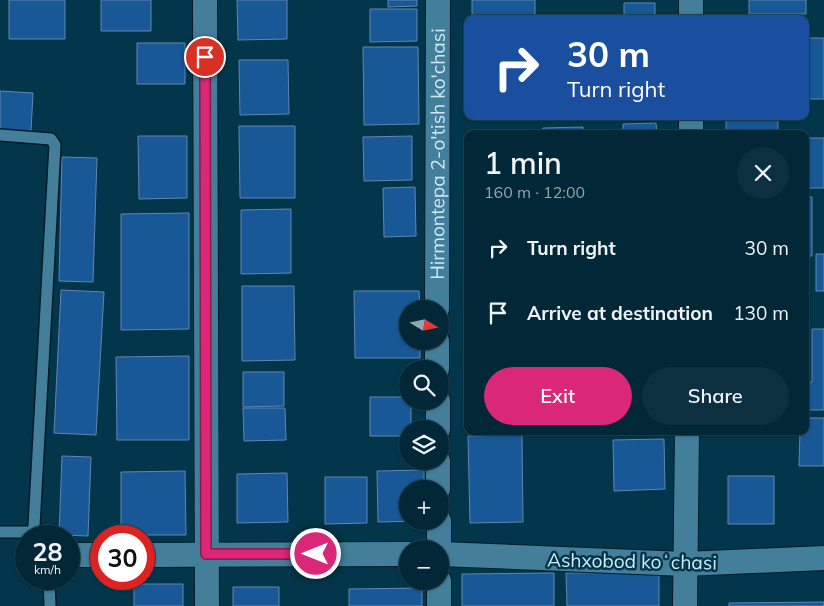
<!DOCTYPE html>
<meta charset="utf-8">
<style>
:root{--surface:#022838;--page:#0c3040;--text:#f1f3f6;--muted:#96a6ae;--line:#234453;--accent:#db2777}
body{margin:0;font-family:Mulish,sans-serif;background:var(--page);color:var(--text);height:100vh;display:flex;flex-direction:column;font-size:19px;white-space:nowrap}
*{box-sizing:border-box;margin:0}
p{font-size:16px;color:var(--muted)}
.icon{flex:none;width:28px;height:28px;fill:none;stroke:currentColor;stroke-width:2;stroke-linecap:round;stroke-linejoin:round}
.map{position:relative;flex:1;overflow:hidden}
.side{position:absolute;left:464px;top:130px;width:345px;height:305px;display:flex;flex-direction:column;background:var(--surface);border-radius:10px;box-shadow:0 1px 4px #0004,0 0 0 1px var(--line)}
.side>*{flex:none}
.banner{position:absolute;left:464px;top:15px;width:345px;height:105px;border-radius:10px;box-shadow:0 1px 4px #0004,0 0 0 1px var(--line);background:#1a4fa0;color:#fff;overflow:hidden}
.needle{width:32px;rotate:100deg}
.tools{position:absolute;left:399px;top:300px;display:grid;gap:10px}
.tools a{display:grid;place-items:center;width:50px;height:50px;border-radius:50%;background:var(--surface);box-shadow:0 1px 4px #0004,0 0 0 1px var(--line);font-size:25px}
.speed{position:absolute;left:15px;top:525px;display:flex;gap:10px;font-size:25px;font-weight:700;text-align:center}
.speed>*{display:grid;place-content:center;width:65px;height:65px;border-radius:50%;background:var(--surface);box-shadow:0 1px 4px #0004,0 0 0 1px var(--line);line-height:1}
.speed small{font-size:12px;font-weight:400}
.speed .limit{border:8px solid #d22;background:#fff;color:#111}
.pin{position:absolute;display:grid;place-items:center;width:42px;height:42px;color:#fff;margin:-21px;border:2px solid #fff;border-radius:50%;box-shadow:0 1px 5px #0007}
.me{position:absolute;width:55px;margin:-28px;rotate:270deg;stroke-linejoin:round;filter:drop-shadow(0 0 4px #0008)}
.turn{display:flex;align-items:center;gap:18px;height:105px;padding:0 20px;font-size:22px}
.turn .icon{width:65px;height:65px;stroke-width:2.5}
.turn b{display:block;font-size:35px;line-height:42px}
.round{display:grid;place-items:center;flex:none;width:52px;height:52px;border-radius:26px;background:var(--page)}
.head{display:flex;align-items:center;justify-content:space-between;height:85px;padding:0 20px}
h1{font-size:30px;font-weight:600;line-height:38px}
.primary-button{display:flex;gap:10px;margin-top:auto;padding:10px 20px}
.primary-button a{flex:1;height:58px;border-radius:30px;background:var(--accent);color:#fff;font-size:20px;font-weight:600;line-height:58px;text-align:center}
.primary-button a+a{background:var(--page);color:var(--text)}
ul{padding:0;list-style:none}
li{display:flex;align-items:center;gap:15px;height:65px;padding:0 20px}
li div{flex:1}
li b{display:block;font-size:19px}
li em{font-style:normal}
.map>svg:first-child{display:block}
.building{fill:#185896;stroke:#6186b0}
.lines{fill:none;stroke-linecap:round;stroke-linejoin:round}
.lane-casing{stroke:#001c2a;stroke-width:14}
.street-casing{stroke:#001c2a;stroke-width:26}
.lane{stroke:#437e9b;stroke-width:11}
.street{stroke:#437e9b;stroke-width:24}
.route-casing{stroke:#8e194d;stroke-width:12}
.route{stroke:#db2777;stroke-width:9}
.labels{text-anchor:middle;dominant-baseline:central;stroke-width:5;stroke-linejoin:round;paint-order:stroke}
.street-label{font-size:19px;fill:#ceebfc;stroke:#03364a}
</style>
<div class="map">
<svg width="824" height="606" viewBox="0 0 824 606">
<rect width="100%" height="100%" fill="#03364a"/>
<path class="building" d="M 9,0 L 65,0 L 65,39 L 9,39 Z
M 101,0 L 151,0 L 151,31 L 101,31 Z
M 237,0 L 287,0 L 287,39 L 238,40 Z
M 388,0 L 417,0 L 417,6 L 388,7 Z
M 472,0 L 535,0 L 535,19 L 472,19 Z
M 749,0 L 806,0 L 806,14 L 749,14 Z
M 624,3 L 655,3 L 655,19 L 624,19 Z
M 370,9 L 417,9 L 417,41 L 370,42 Z
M 731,18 L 785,18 L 785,19 L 731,19 Z
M 805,38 L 824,38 L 824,99 L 805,99 Z
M 137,43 L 185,43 L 185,84 L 137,84 Z
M 363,47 L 418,47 L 419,124 L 364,125 Z
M 239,60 L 288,60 L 289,114 L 240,115 Z
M 0,91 L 33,93 L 31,131 L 0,129 Z
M 726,116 L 778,116 L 778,134 L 726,134 Z
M 656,123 L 657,134 L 623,134 L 623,124 Z
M 239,126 L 295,126 L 295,198 L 240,198 Z
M 583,127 L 584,134 L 543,134 L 543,128 Z
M 138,136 L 187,136 L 187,198 L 139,199 Z
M 412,136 L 412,180 L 364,181 L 363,137 Z
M 805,138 L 824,138 L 824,188 L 805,188 Z
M 62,157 L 97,158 L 93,282 L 59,281 Z
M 415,187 L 416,236 L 384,237 L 383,188 Z
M 805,197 L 812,197 L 812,256 L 805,256 Z
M 291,209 L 291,273 L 241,274 L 241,210 Z
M 189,213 L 189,329 L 121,330 L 121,214 Z
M 816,254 L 824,254 L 824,291 L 816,291 Z
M 242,286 L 294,286 L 295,360 L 242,361 Z
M 61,290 L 104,292 L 96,435 L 54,433 Z
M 354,291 L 419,291 L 420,309 L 408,309 L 408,341 L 420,341 L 420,358 L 355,358 Z
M 812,329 L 824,329 L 824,410 L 805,410 L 805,382 L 812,382 Z
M 189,356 L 189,440 L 117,440 L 116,357 Z
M 243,372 L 284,372 L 284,406 L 243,407 Z
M 370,397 L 408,397 L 408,401 L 411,401 L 411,429 L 408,429 L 408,436 L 370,436 Z
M 243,408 L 285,408 L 286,440 L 244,441 Z
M 805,418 L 824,418 L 824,466 L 799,466 L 800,431 L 805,431 Z
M 476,431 L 521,431 L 521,432 L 476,433 Z
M 522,435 L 523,522 L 470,523 L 468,436 Z
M 664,439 L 665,489 L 614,491 L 613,440 Z
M 62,456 L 91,457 L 88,536 L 59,535 Z
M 424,470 L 424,489 L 408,489 L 408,521 L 424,521 L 378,522 L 377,471 Z
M 185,471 L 186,535 L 121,535 L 121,472 Z
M 287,473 L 288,522 L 237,523 L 237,474 Z
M 728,476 L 774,476 L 774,524 L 728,524 Z
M 325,477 L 367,477 L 367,523 L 325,524 Z
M 659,572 L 659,606 L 567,606 L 566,573 Z
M 554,573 L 554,606 L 462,606 L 462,574 Z
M 134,584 L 183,584 L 183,606 L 134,606 Z
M 233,587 L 279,587 L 279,606 L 233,606 Z
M 422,588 L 422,606 L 349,606 L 349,589 Z
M 824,602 L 824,606 L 729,606 L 729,603 Z"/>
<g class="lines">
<g class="lane-casing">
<path id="lane" d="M 0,135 L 51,139 L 55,145 L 34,526 L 32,532
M 0,532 L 32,532 L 35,536
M 49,579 L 50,606"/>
</g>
<g class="street-casing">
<g id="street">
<path d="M 205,0 L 207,606"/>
<path d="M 691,0 L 691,19"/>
<path d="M 691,134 L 691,116"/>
<path id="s1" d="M 437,309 L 438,0"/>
<path d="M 437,369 L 437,341"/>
<path d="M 438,401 L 438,429"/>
<path d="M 438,461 L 438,489"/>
<path d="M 439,521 L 439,549"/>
<path d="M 440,554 L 685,564 L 824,558"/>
<path d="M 69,555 L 101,555"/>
<path d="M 144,555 L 408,554"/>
<path d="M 439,581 L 439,606"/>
<path d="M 685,606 L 687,431"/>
</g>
</g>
<use href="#lane" class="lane"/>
<use href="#street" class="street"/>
</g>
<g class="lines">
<g class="route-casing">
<path id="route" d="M 205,57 L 206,554 L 316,554"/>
</g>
<use href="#route" class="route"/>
</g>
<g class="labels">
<g class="street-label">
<text stroke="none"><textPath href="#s1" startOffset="155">Hirmontepa 2-o'tish ko'chasi</textPath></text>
<text transform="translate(632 561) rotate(1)">Ashxobod koʻchasi</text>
</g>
</g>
</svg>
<div class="tools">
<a><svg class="needle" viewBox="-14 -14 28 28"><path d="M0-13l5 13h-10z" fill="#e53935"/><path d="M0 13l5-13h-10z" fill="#96a6ae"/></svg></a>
<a><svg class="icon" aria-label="search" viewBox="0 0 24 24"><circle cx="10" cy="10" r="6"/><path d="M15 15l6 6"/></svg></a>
<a><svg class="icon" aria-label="layers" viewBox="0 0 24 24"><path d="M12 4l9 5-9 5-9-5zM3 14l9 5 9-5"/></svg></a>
<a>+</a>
<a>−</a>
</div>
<div class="speed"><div>28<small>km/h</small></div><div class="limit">30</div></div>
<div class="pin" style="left:205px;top:57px;background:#d93025"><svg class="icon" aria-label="arrive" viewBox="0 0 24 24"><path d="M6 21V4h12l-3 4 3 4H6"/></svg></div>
<svg class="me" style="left:316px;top:554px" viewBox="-20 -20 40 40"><circle r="17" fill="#db2777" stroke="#fff" stroke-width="3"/><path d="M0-11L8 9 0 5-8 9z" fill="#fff"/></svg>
<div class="banner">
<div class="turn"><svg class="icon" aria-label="right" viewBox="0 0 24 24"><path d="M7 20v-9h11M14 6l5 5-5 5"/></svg><div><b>30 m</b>Turn right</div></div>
</div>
<section class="side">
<div class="head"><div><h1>1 min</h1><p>160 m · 12:00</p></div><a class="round"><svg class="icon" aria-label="close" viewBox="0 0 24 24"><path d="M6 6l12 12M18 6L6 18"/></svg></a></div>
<ul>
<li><svg class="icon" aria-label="right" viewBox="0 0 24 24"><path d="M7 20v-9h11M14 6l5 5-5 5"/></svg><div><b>Turn right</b></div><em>30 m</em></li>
<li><svg class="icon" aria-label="arrive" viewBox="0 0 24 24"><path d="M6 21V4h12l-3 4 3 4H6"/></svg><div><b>Arrive at destination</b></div><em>130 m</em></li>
</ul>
<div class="primary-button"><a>Exit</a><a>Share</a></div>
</section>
</div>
